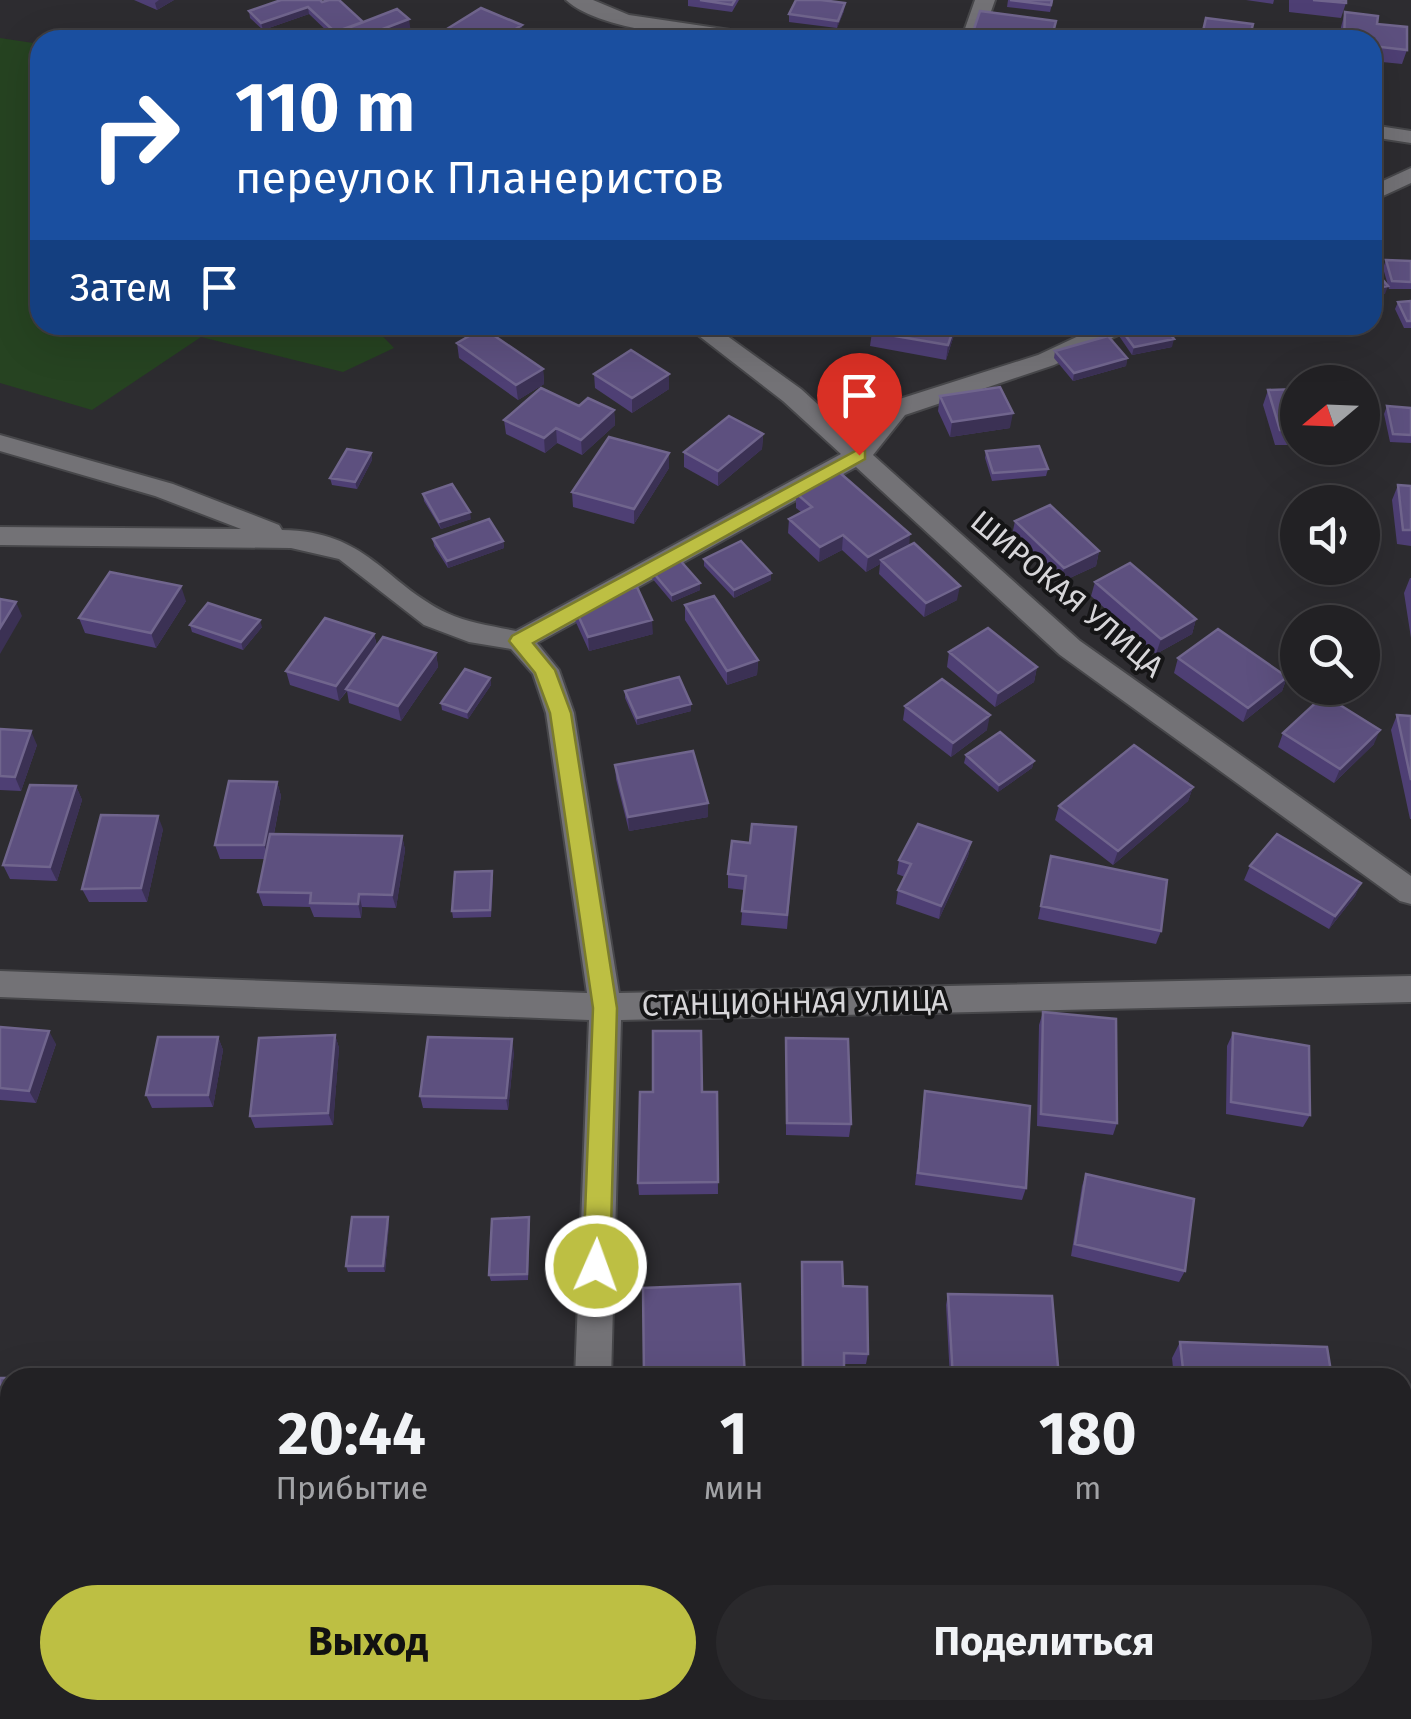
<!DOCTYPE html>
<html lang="ru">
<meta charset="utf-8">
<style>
:root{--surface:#222124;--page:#2a292c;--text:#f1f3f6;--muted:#a2a3a6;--line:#3f3e41;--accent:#bdbf43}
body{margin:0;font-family:"Fira Sans",sans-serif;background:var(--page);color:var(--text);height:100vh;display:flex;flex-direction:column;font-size:38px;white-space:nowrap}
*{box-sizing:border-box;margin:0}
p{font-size:32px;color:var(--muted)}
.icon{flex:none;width:55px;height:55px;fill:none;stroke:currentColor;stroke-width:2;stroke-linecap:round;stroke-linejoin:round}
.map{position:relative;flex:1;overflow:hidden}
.details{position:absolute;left:0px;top:1368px;width:1412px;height:352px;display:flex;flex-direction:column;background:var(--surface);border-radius:30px 30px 0 0;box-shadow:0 10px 40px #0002,0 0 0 2px var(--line)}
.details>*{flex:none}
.banner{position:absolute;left:30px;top:30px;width:1352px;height:305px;border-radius:30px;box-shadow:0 10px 40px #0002,0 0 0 2px var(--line);background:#1a4fa0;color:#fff;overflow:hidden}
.needle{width:65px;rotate:251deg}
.tools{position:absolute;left:1280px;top:365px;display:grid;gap:20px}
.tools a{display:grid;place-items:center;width:100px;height:100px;border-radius:50%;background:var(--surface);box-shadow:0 10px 40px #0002,0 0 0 2px var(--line);font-size:50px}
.pin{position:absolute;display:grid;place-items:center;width:85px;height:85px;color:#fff;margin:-102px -42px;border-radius:50% 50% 50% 0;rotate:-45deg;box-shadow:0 0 10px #0007}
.pin .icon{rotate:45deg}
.me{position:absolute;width:110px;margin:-55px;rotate:2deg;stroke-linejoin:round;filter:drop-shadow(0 0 8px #0008)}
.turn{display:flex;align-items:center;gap:35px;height:210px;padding:0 40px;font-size:45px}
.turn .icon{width:130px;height:130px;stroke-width:2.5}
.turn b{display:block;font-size:70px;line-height:85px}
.then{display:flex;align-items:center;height:95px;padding:0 40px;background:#0003;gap:20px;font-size:38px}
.eta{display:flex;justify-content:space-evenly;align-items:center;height:170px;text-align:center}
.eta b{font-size:60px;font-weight:700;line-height:70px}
.button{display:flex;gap:20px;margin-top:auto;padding:20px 40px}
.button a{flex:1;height:115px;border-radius:60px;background:var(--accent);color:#111;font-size:40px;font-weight:700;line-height:115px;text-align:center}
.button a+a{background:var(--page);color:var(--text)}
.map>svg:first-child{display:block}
.green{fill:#264321}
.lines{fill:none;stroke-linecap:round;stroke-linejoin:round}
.minor-casing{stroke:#47474a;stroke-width:4}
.minor{fill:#737276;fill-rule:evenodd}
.wall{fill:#4e3f74}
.shaded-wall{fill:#3b3154}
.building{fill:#5d507f;stroke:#70658d;stroke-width:2.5}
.route{fill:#bdbf43;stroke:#7b7c2c;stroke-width:2.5}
.labels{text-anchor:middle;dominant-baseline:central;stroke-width:8;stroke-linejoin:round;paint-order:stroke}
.street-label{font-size:30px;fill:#d7d6d9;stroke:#151516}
</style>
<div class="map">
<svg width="1411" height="1719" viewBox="0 0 1411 1719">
<rect width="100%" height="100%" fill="#2d2c30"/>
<path class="green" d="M 0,38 L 40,44 L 40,325 L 372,325 L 394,348 L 343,372 L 201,337 L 92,410 L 0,383 Z"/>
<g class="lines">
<g class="minor-casing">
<path id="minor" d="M 566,0 L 593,0 L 629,15 L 757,34 L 767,40 C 717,40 603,34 566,0 Z
M 975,0 L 995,0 L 981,40 L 961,40 Z
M 1372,125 L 1411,131 L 1411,143 L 1372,137 Z
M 1411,168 L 1411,183 L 1372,201 L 1372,186 Z
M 685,325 L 712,325 L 801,389 L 857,440 L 887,403 L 1038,355 L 1102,325 L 1133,325 L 1129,330 L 1054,365 L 905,415 L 873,455 L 1080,641 L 1411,876 L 1411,904 L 1400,901 L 1060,655 L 856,467 L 537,643 L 559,670 L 574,713 L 619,993 L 1411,976 L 1411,1002 L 621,1020 L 611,1378 L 575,1378 L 589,1020 L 0,997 L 0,971 L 587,993 L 546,713 L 533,674 L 511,649 L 469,642 L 424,625 L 339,559 L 291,548 L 0,545 L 0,527 L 241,529 L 155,496 L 0,451 L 0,435 L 173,484 L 279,525 L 282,530 C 368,531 384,583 447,613 C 469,623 492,626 516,631 L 841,454 L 783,401 Z
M 0,1619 L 10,1619 L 10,1659 L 0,1659 Z"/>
</g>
<use href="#minor" class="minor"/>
</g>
<path class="wall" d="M 134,0 L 174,0 L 157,10 Z
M 688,0 L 739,0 L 732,12 L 688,6 Z
M 1008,0 L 1053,0 L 1050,12 L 1007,7 Z
M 1246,0 L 1274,0 L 1273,4 Z
M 1289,0 L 1346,0 L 1346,3 L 1341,18 L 1289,12 Z
M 322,2 L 363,22 L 411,33 L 331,35 L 309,14 L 263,30 L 250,18 L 249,11 Z
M 844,11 L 837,28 L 789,22 L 789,14 Z
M 1345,12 L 1377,24 L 1407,50 L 1402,64 L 1372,61 L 1372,40 L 1340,40 L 1341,27 Z
M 447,29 L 523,39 L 449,40 Z
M 972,35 L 1053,40 L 972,40 Z
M 1386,260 L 1411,261 L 1411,289 L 1389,289 L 1383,268 Z
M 1411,301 L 1411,328 L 1404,328 L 1395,309 L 1398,302 Z
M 1116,325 L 1163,325 L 1172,347 L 1132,355 L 1115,330 Z
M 872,332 L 954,335 L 946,360 L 870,346 Z
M 457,343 L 543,369 L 544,384 L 518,400 L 459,358 Z
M 1055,351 L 1127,358 L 1126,366 L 1073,381 L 1054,358 Z
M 594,374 L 669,389 L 632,413 L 595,388 Z
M 1298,389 L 1298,445 L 1275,445 L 1263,405 L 1268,390 Z
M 940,396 L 1010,428 L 950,437 L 938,411 Z
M 579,406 L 614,410 L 615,425 L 582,455 L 557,443 L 545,453 L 506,434 L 504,420 Z
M 1387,406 L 1411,408 L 1411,443 L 1390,442 L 1384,414 Z
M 763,434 L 762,449 L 718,486 L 684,467 L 684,452 Z
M 986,451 L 1048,469 L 1046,476 L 992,481 L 985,458 Z
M 371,453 L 372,460 L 357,489 L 332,485 L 330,478 Z
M 669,453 L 669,468 L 634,524 L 573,507 L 572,492 Z
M 1398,485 L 1411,486 L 1411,546 L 1397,544 L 1392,500 Z
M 796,493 L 909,545 L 957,600 L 924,617 L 879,574 L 880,564 L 866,572 L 842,550 L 819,562 L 788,533 L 789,519 L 801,512 L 796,508 Z
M 423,494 L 471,519 L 441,529 L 424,501 Z
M 1015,521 L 1099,551 L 1096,566 L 1061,582 L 1012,535 Z
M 433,539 L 503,541 L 504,548 L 448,568 L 434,546 Z
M 704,559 L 771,580 L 734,598 L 704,566 Z
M 651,570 L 700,583 L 700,590 L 672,602 L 651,577 Z
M 1410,578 L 1411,578 L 1411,638 L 1404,593 Z
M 1095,582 L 1196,619 L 1192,634 L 1156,654 L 1091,596 Z
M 186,601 L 156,648 L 85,633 L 79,618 Z
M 573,604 L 653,634 L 589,651 L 574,618 Z
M 685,605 L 758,660 L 757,675 L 727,685 L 685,620 Z
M 190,625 L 262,627 L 243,650 L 192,632 Z
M 374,634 L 377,646 L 436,653 L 438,667 L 401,721 L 349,703 L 347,691 L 339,701 L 290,685 L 286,671 Z
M 949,652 L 1037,667 L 1034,682 L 995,707 L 947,667 Z
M 1178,658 L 1287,677 L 1282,691 L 1243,722 L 1174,673 Z
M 490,678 L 491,685 L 468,719 L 442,710 L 441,703 Z
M 625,691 L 691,711 L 637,725 L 625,698 Z
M 905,706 L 987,730 L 951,757 L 903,720 Z
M 1397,715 L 1411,716 L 1411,819 L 1410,819 L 1391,730 Z
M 0,729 L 37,745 L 21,791 L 0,790 Z
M 1283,733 L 1374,744 L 1334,783 L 1278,747 Z
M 966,755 L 1034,761 L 1032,768 L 998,792 L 964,763 Z
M 615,765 L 708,803 L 708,817 L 629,831 L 616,779 Z
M 277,782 L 281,796 L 274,834 L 402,836 L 405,850 L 396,908 L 362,907 L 361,918 L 314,917 L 310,907 L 263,906 L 258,892 L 265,859 L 220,859 L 215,845 Z
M 76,786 L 82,800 L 57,881 L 10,879 L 3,865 Z
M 1193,787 L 1188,801 L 1113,865 L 1055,820 L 1059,806 Z
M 796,827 L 787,929 L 741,925 L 744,890 L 728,888 L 728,874 L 750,843 Z
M 163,829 L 147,902 L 89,902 L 82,889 Z
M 971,842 L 968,856 L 939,919 L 896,904 L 898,890 L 905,877 L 897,874 L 899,860 Z
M 1051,856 L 1161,931 L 1156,944 L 1038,919 Z
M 1250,866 L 1361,883 L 1355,896 L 1329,929 L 1244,880 Z
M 493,878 L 491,917 L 453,918 L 452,911 Z
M 1043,1012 L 1117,1123 L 1113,1135 L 1037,1126 L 1039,1025 Z
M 0,1027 L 56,1044 L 36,1103 L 0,1100 Z
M 1233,1033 L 1310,1115 L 1303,1127 L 1226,1114 L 1227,1046 Z
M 335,1035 L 339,1048 L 333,1125 L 255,1128 L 250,1116 Z
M 218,1037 L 223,1050 L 213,1107 L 152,1108 L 146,1095 Z
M 786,1038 L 851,1124 L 849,1137 L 786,1135 Z
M 514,1052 L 508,1110 L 423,1108 L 420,1096 Z
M 925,1091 L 1026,1188 L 1022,1200 L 915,1185 Z
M 702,1092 L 717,1092 L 718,1194 L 639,1195 L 638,1183 Z
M 1086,1174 L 1185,1271 L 1179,1282 L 1071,1256 L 1082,1186 Z
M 389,1223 L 385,1272 L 348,1272 L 346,1266 Z
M 530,1223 L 528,1280 L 491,1281 L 489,1275 Z
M 802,1262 L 843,1286 L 868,1354 L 866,1364 L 844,1364 L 844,1378 L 802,1378 Z
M 948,1294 L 1059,1378 L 950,1378 L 946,1305 Z
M 1180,1342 L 1332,1378 L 1174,1378 L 1172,1358 Z
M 0,1378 L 10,1378 L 10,1503 L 0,1503 Z"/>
<path class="shaded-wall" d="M 159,0 L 174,0 L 157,10 L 155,3 Z
M 845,3 L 844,11 L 837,28 L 838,21 Z
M 308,7 L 309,14 L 263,30 L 261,23 Z
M 409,19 L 411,33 L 394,40 L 354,40 Z
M 522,25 L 523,39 L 521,40 L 498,40 Z
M 1388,286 L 1385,294 L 1372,296 L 1372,289 Z
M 534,325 L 554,325 L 535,332 Z
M 955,325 L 954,335 L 946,360 L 948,345 Z
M 1292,325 L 1310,325 L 1291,331 Z
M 1174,339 L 1172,347 L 1132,355 L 1134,347 Z
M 1127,358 L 1126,366 L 1073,381 L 1074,373 Z
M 543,369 L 544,384 L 518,400 L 516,385 Z
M 669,374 L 669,389 L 632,413 L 632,398 Z
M 614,410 L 615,425 L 582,455 L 581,440 Z
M 1013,413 L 1010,428 L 950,437 L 952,422 Z
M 556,428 L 557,443 L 545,453 L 544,438 Z
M 763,434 L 762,449 L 718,486 L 718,471 Z
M 371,453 L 372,460 L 357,489 L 355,482 Z
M 669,453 L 669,468 L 634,524 L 634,509 Z
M 470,512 L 471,519 L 441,529 L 439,522 Z
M 910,534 L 909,549 L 881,560 L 880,564 L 866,572 L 868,557 Z
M 843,535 L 842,550 L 819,562 L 820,547 Z
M 503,541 L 504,548 L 448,568 L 447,561 Z
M 1099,551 L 1096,566 L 1061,582 L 1064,568 Z
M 771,573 L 771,580 L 734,598 L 734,590 Z
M 700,583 L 700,590 L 672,602 L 672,595 Z
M 181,586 L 186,601 L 156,648 L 151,633 Z
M 960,586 L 957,600 L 924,617 L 926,603 Z
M 16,602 L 22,616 L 0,654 L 0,628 Z
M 1196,619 L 1192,634 L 1156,654 L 1161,639 Z
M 260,620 L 262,627 L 243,650 L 241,642 Z
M 652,620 L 653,634 L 589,651 L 588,637 Z
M 374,634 L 377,648 L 339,701 L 336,686 Z
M 436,653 L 438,667 L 401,721 L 398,706 Z
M 758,660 L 757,675 L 727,685 L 727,671 Z
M 1037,667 L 1034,682 L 995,707 L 998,693 Z
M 1287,677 L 1282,691 L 1243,722 L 1248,708 Z
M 490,678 L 491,685 L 468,719 L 467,712 Z
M 691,704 L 691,711 L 637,725 L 637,718 Z
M 990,715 L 987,730 L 951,757 L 953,743 Z
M 1380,730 L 1374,744 L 1334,783 L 1340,769 Z
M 31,731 L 37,745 L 21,791 L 15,777 Z
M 1034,761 L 1032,768 L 998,792 L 999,785 Z
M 277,782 L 281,796 L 269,859 L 264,845 Z
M 76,786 L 82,800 L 57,881 L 50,867 Z
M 1193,787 L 1188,801 L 1113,865 L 1118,851 Z
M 708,803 L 708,817 L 629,831 L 628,817 Z
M 158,816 L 163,829 L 147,902 L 141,888 Z
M 402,836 L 405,850 L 396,908 L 392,895 Z
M 971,842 L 968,856 L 939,919 L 941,906 Z
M 1361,883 L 1355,896 L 1329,929 L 1335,916 Z
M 359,894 L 362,907 L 361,918 L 358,904 Z
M 49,1031 L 56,1044 L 36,1103 L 29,1091 Z
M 335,1035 L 339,1048 L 333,1125 L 328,1113 Z
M 218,1037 L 223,1050 L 213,1107 L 208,1095 Z
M 512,1039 L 514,1052 L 508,1110 L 506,1098 Z
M 388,1217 L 389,1223 L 385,1272 L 383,1266 Z"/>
<path class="building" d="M 281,0 L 320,0 L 322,2 L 329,0 L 339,0 L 363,22 L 335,32 L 308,7 L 261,23 L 249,11 Z
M 700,0 L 735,0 L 732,5 Z
M 796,0 L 821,0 L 845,3 L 838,21 L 789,14 Z
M 1010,0 L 1052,0 L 1051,5 Z
M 1313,0 L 1346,0 L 1346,3 Z
M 481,8 L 522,25 L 498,40 L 473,40 L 447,29 Z
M 397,9 L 409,19 L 354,40 L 317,40 Z
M 980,11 L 1056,21 L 1051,40 L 1008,40 L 972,35 Z
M 1345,12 L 1378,16 L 1377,24 L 1407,27 L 1407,50 L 1372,46 L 1372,40 L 1344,40 Z
M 1206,18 L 1253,24 L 1249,40 L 1201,40 Z
M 191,34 L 199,40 L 178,40 Z
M 1271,38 L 1311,39 L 1311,40 L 1272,40 Z
M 1372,153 L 1380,155 L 1372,166 Z
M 1386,260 L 1411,261 L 1411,282 L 1392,281 Z
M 1372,267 L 1388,286 L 1372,289 Z
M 1411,301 L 1411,321 L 1407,321 L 1398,302 Z
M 874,325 L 955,325 L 948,345 L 872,332 Z
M 1118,325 L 1163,325 L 1174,339 L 1134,347 Z
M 483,328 L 543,369 L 516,385 L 457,343 Z
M 1108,336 L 1127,358 L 1074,373 L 1055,351 Z
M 631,350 L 669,374 L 632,398 L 594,374 Z
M 1000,387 L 1013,413 L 952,422 L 940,396 Z
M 541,388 L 579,406 L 588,398 L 614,410 L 581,440 L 556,428 L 544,438 L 504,420 Z
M 1298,389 L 1298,430 L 1280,430 L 1268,390 Z
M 1387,406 L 1411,408 L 1411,435 L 1393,434 Z
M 729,416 L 763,434 L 718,471 L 684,452 Z
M 609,437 L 669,453 L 634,509 L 572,492 Z
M 1039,446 L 1048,469 L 993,473 L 986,451 Z
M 347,449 L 371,453 L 355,482 L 330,478 Z
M 839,472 L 910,534 L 868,557 L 843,535 L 820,547 L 789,519 L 812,507 L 796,493 Z
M 452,484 L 470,512 L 439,522 L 423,494 Z
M 1398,485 L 1411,486 L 1411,530 L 1403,530 Z
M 1050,505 L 1099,551 L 1064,568 L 1015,521 Z
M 489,519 L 503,541 L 447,561 L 433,539 Z
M 741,541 L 771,573 L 734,590 L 704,559 Z
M 914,543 L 960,586 L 926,603 L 881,560 Z
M 678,558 L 700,583 L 672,595 L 651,570 Z
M 1130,563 L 1196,619 L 1161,639 L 1095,582 Z
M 110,572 L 181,586 L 151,633 L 79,618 Z
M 637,587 L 652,620 L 588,637 L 573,604 Z
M 714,596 L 758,660 L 727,671 L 685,605 Z
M 0,599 L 16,602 L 0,628 Z
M 208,603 L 260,620 L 241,642 L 190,625 Z
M 325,618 L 374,634 L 336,686 L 286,671 Z
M 988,628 L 1037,667 L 998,693 L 949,652 Z
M 1218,629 L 1287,677 L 1248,708 L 1178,658 Z
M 383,637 L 436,653 L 398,706 L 346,689 Z
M 465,669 L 490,678 L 467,712 L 441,703 Z
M 679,677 L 691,704 L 637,718 L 625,691 Z
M 942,679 L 990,715 L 953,743 L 905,706 Z
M 1324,695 L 1380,730 L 1340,769 L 1283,733 Z
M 1397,715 L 1411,716 L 1411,780 Z
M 0,729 L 31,731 L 15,777 L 0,776 Z
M 1000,732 L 1034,761 L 999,785 L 966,755 Z
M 1134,745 L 1193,787 L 1118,851 L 1059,806 Z
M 693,751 L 708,803 L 628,817 L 615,765 Z
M 229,781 L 277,782 L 264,845 L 215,845 Z
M 30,785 L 76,786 L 50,867 L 3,865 Z
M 101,815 L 158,816 L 141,888 L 82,889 Z
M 752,824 L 796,827 L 787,915 L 742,911 L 746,876 L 728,874 L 732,841 L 750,843 Z
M 918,824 L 971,842 L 941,906 L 898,890 L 911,864 L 899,860 Z
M 270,834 L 402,836 L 392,895 L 359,894 L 358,904 L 310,903 L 311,893 L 258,892 Z
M 1277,834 L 1361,883 L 1335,916 L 1250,866 Z
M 1051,856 L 1167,880 L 1161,931 L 1041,906 Z
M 492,871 L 490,910 L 452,911 L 455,872 Z
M 1043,1012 L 1116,1019 L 1117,1123 L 1041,1114 Z
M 0,1027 L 49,1031 L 29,1091 L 0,1088 Z
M 653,1031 L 701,1031 L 702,1092 L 717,1092 L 718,1182 L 638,1183 L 640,1092 L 653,1092 Z
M 1233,1033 L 1309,1046 L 1310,1115 L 1231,1102 Z
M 335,1035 L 328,1113 L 250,1116 L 259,1038 Z
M 158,1037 L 218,1037 L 208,1095 L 146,1095 Z
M 428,1037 L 512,1039 L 506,1098 L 420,1096 Z
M 786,1038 L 848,1039 L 851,1124 L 787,1123 Z
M 925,1091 L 1030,1106 L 1026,1188 L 918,1173 Z
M 1086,1174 L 1194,1199 L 1185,1271 L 1075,1244 Z
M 352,1217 L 388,1217 L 383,1266 L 346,1266 Z
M 529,1217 L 527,1274 L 489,1275 L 492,1219 Z
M 802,1262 L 842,1262 L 843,1286 L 867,1287 L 868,1354 L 844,1353 L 844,1378 L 803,1378 Z
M 740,1284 L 745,1378 L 644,1378 L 643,1288 Z
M 948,1294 L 1052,1296 L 1059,1378 L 953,1378 Z
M 1180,1342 L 1327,1347 L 1332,1378 L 1184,1378 Z
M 0,1378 L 10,1378 L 10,1494 L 0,1494 Z"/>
<path class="route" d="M 859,449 L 865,451 L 865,459 L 533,643 L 555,670 L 571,713 L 617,1008 L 610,1266 L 606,1275 L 596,1279 L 587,1275 L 583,1266 L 593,1008 L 550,713 L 535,673 L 509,641 L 512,636 Z"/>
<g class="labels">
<g class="street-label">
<text transform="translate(1067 594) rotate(40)">ШИРОКАЯ УЛИЦА</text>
<text transform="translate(795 1003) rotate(-1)">СТАНЦИОННАЯ УЛИЦА</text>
</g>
</g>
</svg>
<div class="tools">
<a><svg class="needle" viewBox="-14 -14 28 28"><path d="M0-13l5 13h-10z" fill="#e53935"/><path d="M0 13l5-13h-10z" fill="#a2a3a6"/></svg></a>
<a><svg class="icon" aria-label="sound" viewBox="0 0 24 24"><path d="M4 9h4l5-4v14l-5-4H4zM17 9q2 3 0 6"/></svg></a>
<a><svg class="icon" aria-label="search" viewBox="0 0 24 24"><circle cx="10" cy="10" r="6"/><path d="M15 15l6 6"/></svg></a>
</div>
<div class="pin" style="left:859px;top:455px;background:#d93025"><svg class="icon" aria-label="arrive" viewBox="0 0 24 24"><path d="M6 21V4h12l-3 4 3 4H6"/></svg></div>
<svg class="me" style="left:596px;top:1266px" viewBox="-20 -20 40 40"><circle r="17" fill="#bdbf43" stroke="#fff" stroke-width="3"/><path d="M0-11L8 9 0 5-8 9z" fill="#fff"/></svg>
<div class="banner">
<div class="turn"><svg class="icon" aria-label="right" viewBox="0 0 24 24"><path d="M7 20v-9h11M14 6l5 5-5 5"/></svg><div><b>110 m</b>переулок Планеристов</div></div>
<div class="then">Затем<svg class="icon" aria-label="arrive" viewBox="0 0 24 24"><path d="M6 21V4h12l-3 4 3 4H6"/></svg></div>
</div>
<section class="details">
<div class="eta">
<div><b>20:44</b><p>Прибытие</p></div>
<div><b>1</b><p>мин</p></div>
<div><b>180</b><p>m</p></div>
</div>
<div class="button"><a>Выход</a><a>Поделиться</a></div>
</section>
</div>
